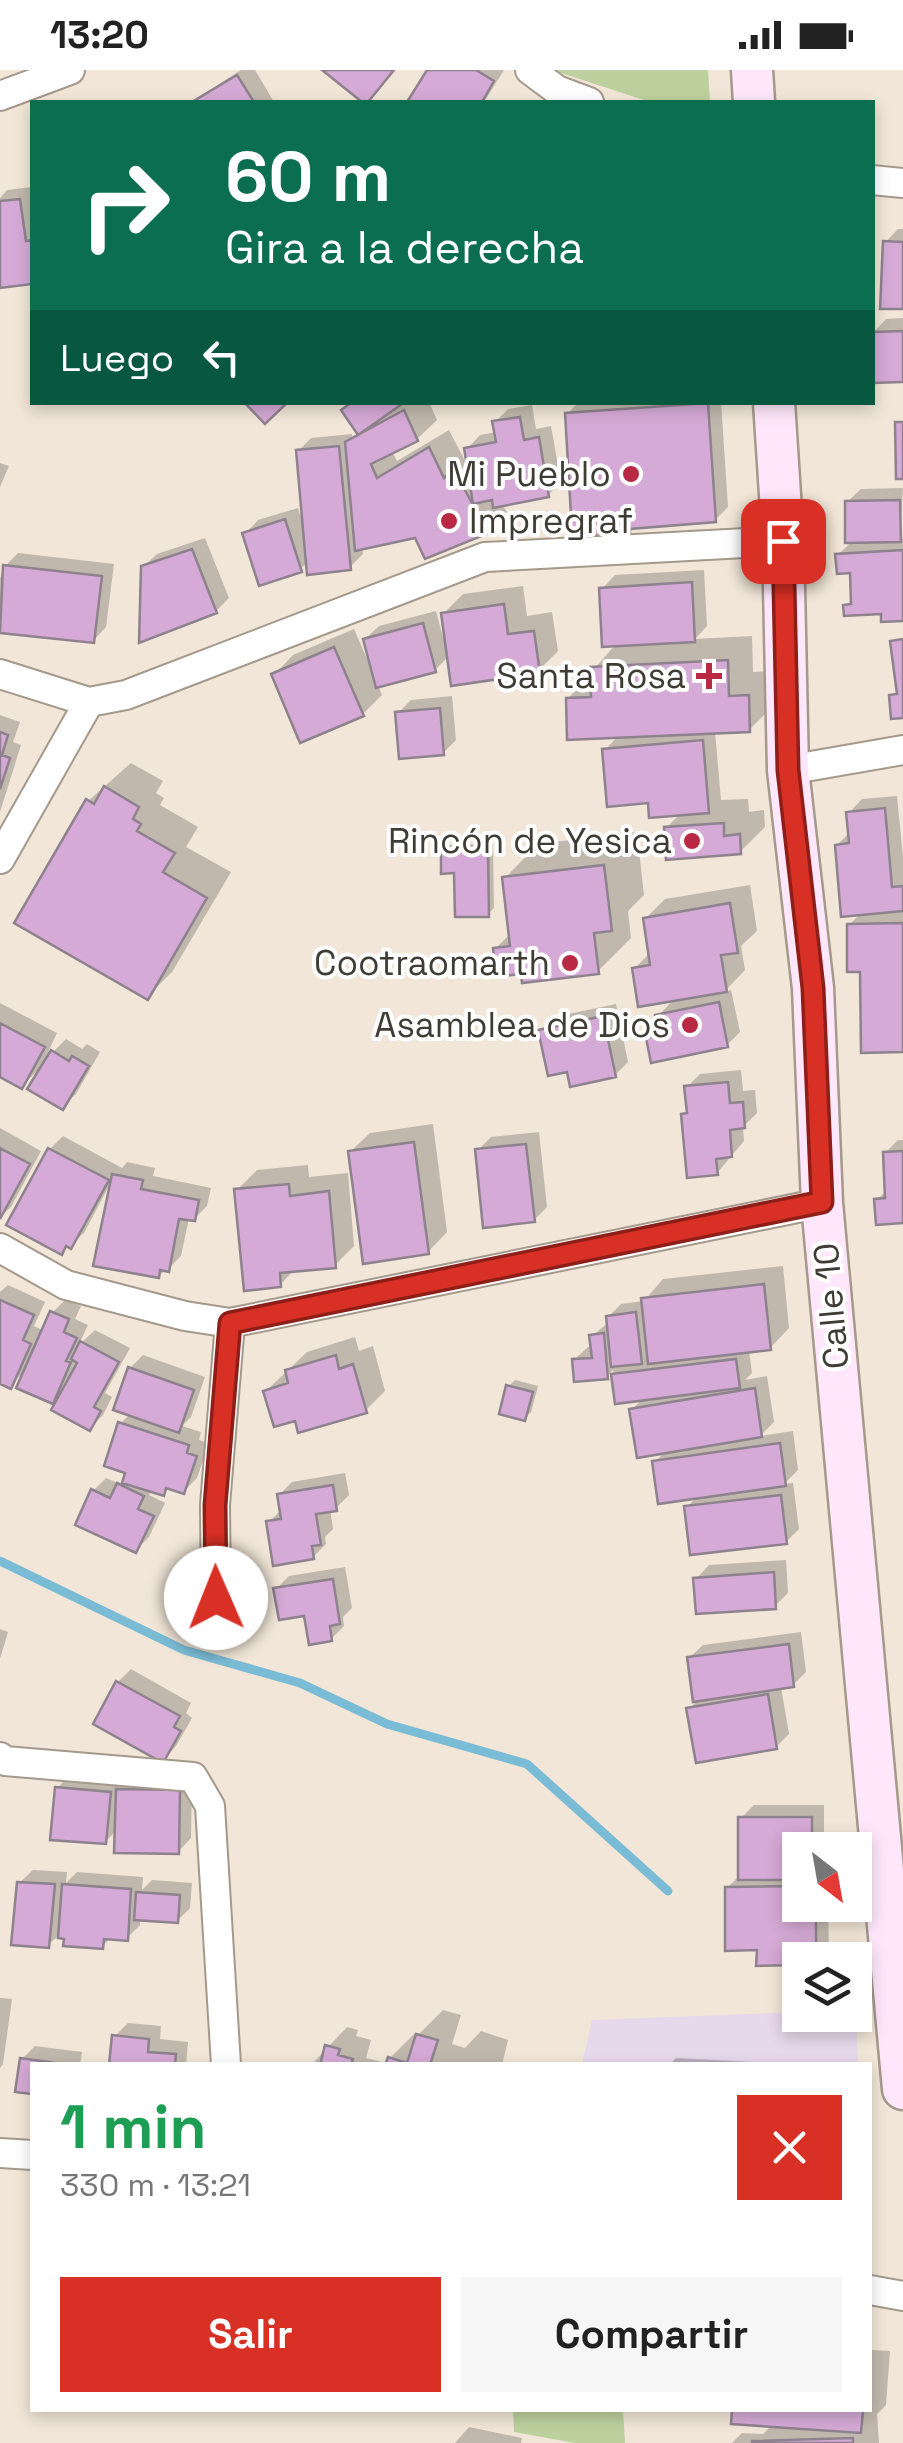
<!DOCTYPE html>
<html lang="es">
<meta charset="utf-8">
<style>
:root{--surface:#fff;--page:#f6f6f6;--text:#222;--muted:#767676;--accent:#d93025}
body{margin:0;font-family:"Space Grotesk",sans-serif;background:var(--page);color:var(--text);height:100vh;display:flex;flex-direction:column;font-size:38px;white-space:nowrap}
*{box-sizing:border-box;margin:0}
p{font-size:32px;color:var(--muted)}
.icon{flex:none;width:55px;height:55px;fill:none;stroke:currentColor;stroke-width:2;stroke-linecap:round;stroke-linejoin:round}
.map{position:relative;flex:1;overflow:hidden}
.panel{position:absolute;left:30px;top:1992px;width:842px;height:350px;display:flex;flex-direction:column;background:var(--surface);border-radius:0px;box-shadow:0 5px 15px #0003}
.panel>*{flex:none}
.hud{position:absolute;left:30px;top:30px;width:845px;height:305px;border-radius:0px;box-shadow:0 5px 15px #0003;background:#0b6e4f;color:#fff;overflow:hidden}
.needle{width:65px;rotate:149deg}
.fabs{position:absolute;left:782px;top:1762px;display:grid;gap:20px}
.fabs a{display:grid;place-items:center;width:90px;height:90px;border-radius:0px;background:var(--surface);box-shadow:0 5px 15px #0003;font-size:50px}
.pin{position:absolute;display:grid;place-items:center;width:85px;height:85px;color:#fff;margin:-42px;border-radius:20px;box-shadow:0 5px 15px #0006}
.me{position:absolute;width:110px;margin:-55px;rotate:359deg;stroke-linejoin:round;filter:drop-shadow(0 0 8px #0008)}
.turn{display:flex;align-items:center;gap:35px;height:210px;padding:0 30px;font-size:45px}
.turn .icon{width:130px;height:130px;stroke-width:2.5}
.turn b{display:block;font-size:70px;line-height:85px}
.then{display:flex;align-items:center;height:95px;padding:0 30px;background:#0003;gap:20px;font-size:38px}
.round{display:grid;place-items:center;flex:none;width:105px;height:105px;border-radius:0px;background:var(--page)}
.summary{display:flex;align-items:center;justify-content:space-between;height:170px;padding:0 30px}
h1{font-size:60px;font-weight:600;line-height:75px;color:#1e9e55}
.cta{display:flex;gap:20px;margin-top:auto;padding:20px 30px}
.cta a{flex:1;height:115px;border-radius:0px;background:var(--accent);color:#fff;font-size:40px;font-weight:600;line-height:115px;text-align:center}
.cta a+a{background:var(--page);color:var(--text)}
.status{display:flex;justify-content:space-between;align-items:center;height:70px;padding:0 50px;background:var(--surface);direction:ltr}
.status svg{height:28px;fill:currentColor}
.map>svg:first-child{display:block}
.industrial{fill:#e7d8eb}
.green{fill:#bdd19e}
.shadow{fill:#0003}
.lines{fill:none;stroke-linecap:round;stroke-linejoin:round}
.stream{stroke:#7abcd5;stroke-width:9}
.building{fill:#d5aad6;stroke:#8e828e;stroke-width:2.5}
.street-casing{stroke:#a4998b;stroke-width:32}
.secondary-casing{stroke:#a4998b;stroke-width:45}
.street{stroke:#fff;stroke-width:28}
.secondary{stroke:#fee7fb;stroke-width:40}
.route-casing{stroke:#8d1f18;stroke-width:25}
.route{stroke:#d93025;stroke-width:18}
.poi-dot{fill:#ba2943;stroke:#fff;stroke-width:4}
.labels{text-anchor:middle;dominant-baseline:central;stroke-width:8;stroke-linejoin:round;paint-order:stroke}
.poi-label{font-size:35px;fill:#3f3b35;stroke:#fff;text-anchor:end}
.street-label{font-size:35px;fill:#3f3b35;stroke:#fff}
</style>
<div class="status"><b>13:20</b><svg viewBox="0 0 49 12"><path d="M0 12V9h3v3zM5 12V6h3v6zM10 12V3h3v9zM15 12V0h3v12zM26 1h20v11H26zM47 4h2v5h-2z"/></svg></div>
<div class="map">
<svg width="903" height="2373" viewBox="0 0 903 2373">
<rect width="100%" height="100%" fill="#f1e6d7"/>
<path class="industrial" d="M 856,1940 L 858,1995 L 582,1995 L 592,1950 L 800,1942 L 800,1945 L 855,1945 Z"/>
<path class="green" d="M 552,0 L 708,0 L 710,32 L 650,32 Z
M 513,2340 L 623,2340 L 625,2373 L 575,2373 L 514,2362 Z"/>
<path class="shadow" d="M 241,0 L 255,0 L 274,32 L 191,32 Z
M 430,0 L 504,0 L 484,32 L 410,32 Z
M 32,117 L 32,211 L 0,216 L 0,128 L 7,120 Z
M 898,159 L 903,159 L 903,237 L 885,173 Z
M 903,248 L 903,310 L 873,263 L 886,249 Z
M 406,332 L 429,332 L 437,350 L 417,369 L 392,381 L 397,391 L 449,360 L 465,391 L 468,388 L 467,379 L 480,365 L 497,362 L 495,352 L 508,339 L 532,335 L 536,359 L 551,356 L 561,412 L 548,425 L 502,434 L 507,442 L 487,461 L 416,465 L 362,477 L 363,484 L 350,497 L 309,491 L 300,499 L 245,464 L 258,450 L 298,438 L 303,453 L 298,381 L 311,368 L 352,364 L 352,369 Z
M 579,332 L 721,332 L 728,437 L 715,450 L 634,456 L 629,461 L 570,446 L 574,442 L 567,344 Z
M 0,393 L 9,396 L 0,417 Z
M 903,418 L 900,469 L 903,469 L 903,549 L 883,541 L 846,536 L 854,528 L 852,501 L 838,485 L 853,470 L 847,432 L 861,419 Z
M 205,468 L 229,528 L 216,541 L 143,497 L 157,484 Z
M 18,483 L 114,494 L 106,557 L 93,571 L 0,560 L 0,508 L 5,496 Z
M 704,500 L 707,556 L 695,569 L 752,566 L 753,602 L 773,601 L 774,635 L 749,660 L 715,661 L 721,730 L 748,729 L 749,742 L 764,740 L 765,757 L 740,782 L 666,758 L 681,743 L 651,730 L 605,680 L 619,665 L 568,629 L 616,574 L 602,519 L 615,505 Z
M 523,516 L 527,546 L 552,542 L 558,581 L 539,600 L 449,586 L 435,600 L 378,615 L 382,625 L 363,644 L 274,605 L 293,585 L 354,559 L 368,591 L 371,590 L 365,569 L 379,556 L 436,541 L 443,567 L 446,567 L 443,544 L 463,524 Z
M 452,626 L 456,670 L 443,683 L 398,643 L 411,630 Z
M 0,645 L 20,652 L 13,672 L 21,675 L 0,742 Z
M 131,693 L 163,711 L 156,723 L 164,728 L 160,735 L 198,757 L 186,777 L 231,802 L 172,902 L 147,927 L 88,731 Z
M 897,726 L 903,787 L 903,980 L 862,899 L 849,855 L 861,843 L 837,775 L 850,762 L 849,743 L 862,729 Z
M 637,762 L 644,825 L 628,841 L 631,868 L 598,901 L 524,901 L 495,879 L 511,863 L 505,808 L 538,774 Z
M 493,774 L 494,838 L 488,844 L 443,781 L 449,775 Z
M 750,815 L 757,861 L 741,876 L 745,900 L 724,922 L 731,920 L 740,962 L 727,975 L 649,968 L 660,958 L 658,946 L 675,928 L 634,899 L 651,882 L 645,849 L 665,829 Z
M 0,933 L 57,963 L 41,997 L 22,1016 L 0,1004 Z
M 616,934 L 628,992 L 615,1005 L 541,961 L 554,947 Z
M 66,969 L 82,979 L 87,974 L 100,982 L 76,1024 L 62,1037 L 53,982 Z
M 741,1000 L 743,1021 L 755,1020 L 757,1043 L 743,1057 L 744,1071 L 717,1103 L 683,1044 L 689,1039 L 687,1017 L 700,1004 Z
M 433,1054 L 447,1162 L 428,1182 L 350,1082 L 370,1063 Z
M 0,1058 L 41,1081 L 11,1137 L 0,1147 Z
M 539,1062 L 547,1137 L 534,1150 L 478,1080 L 491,1067 Z
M 63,1066 L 122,1098 L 127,1092 L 155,1098 L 153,1106 L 211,1118 L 207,1136 L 194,1149 L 189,1148 L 181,1186 L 168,1199 L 158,1206 L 111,1112 L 84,1163 L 62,1182 L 50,1079 Z
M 898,1070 L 903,1070 L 903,1151 L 877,1130 L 887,1120 L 885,1083 Z
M 308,1095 L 309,1107 L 348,1103 L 354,1176 L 335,1195 L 295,1199 L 280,1215 L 237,1120 L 257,1100 Z
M 783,1196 L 789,1258 L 770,1278 L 749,1280 L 752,1303 L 745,1310 L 767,1306 L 774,1352 L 760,1366 L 793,1361 L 798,1400 L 784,1414 L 793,1413 L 799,1459 L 786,1472 L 687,1437 L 698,1426 L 655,1392 L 666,1381 L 632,1340 L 643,1328 L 617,1332 L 613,1300 L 607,1306 L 574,1290 L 588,1277 L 593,1277 L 592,1266 L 609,1252 L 608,1247 L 621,1234 L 644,1231 L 663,1209 Z
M 8,1215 L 45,1232 L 34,1256 L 44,1261 L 52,1243 L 65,1230 L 81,1236 L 75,1249 L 88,1255 L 78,1276 L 95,1260 L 130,1278 L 105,1323 L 112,1327 L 103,1345 L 90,1358 L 63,1320 L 52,1331 L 27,1298 L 10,1316 L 0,1311 L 0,1222 Z
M 355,1267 L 359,1281 L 373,1276 L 385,1321 L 366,1340 L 297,1348 L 266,1321 L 307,1282 Z
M 143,1285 L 205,1307 L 191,1347 L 182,1356 L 201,1362 L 199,1370 L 209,1373 L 197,1408 L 184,1421 L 170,1417 L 163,1423 L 152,1419 L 149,1425 L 165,1433 L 149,1467 L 136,1480 L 93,1421 L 106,1408 L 120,1414 L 127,1407 L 120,1354 L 130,1344 L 130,1298 Z
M 515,1310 L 538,1316 L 531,1342 L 525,1348 L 509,1316 Z
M 345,1403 L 349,1425 L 336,1438 L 330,1439 L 333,1459 L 325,1467 L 326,1474 L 313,1487 L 269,1452 L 282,1439 L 279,1425 L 292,1412 Z
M 786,1490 L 788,1523 L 775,1536 L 696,1509 L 709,1495 Z
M 345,1497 L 352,1538 L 343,1547 L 344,1556 L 331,1569 L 276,1519 L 289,1506 Z
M 0,1559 L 8,1562 L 0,1589 Z
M 801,1562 L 806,1602 L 793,1615 L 781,1617 L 789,1664 L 776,1677 L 689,1639 L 700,1628 L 689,1588 L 703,1575 Z
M 131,1599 L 191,1633 L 186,1643 L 192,1648 L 176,1676 L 163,1690 L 118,1612 Z
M 70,1705 L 123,1709 L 122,1717 L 132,1707 L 192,1708 L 191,1768 L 178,1782 L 118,1759 L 105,1772 L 57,1718 Z
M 754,1735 L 824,1735 L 824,1780 L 800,1780 L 800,1835 L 828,1835 L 829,1879 L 818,1890 L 800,1890 L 800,1893 L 759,1878 L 727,1818 L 741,1804 L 741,1748 Z
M 33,1800 L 67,1802 L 66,1813 L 77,1802 L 143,1807 L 142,1820 L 152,1810 L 192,1813 L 190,1838 L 177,1851 L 140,1848 L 140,1855 L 127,1868 L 111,1867 L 102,1877 L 58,1866 L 48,1875 L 19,1813 Z
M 0,1928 L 12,1929 L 3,1994 L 0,1998 Z
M 443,1940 L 461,1945 L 452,1974 L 465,1978 L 481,1961 L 508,1970 L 502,1995 L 388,1995 L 390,1988 L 415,1963 L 419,1964 Z
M 128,1953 L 161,1956 L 160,1969 L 188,1972 L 186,1995 L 111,1995 L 114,1967 Z
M 347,1957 L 358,1960 L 356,1966 L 371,1970 L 366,1988 L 382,1992 L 381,1995 L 311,1995 Z
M 35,1976 L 82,1982 L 80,1995 L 32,1995 L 32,2022 L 18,2020 L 22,1989 Z
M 676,1988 L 776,1993 L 669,1995 Z
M 870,2280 L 890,2281 L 886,2335 L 877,2344 L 879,2373 L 732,2373 L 742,2363 L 763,2364 L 773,2354 L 734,2340 L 870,2340 Z
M 469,2357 L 522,2368 L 521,2373 L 455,2373 Z"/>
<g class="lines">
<path class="stream" d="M 0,1491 L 184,1580 L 300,1613 L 387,1654 L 527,1694 L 668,1821"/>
</g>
<path class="building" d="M 322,0 L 394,0 L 368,32 L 362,32 Z
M 427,0 L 476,0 L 494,11 L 482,32 L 407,32 Z
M 237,5 L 254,32 L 192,32 Z
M 20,129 L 26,171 L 32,170 L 32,214 L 0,218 L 0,131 Z
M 883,171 L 903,172 L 903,239 L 880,239 Z
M 903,261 L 903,312 L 872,313 L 872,262 Z
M 244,332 L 288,332 L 265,354 Z
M 352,332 L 405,332 L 358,365 L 341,340 Z
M 708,333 L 716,452 L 630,459 L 630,463 L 569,468 L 568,445 L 571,445 L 565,343 Z
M 404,340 L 418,371 L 371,394 L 377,408 L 429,377 L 444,408 L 453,399 L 489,463 L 425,489 L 415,468 L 355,481 L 345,372 Z
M 520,347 L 524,370 L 539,367 L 549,427 L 493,438 L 492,430 L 473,434 L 464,378 L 496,372 L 492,351 Z
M 895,352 L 903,352 L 903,409 L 896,409 Z
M 339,376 L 351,500 L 307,505 L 296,380 Z
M 900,430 L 901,472 L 845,473 L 845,431 Z
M 285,449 L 302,502 L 259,516 L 242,463 Z
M 192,479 L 217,543 L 139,573 L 141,496 Z
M 903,480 L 903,551 L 881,552 L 881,544 L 844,546 L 843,535 L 851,534 L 850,503 L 837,504 L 835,484 Z
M 3,495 L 102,506 L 94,573 L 0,563 Z
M 692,512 L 695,572 L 602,577 L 599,518 Z
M 504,534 L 508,564 L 534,561 L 540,603 L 451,616 L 441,543 Z
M 423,553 L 436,602 L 376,618 L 363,569 Z
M 903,569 L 903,648 L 891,649 L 889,625 L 897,624 L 890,571 Z
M 334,577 L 364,646 L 300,673 L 271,604 Z
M 728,590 L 729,626 L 749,625 L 750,662 L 567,670 L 566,628 L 591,627 L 590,597 Z
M 440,638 L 444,685 L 399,689 L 395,642 Z
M 0,662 L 8,665 L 2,685 L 10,688 L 0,719 Z
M 703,670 L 709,743 L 649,748 L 648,733 L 607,737 L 602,679 Z
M 104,716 L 139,737 L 133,749 L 141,754 L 137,761 L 175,783 L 163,802 L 207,828 L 148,930 L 14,853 L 86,729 L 94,734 Z
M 885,738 L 892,817 L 903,816 L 903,841 L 841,847 L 835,775 L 849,773 L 846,742 Z
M 724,753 L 724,766 L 740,764 L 741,784 L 666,790 L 664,757 Z
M 488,779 L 489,847 L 455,847 L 454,803 L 441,804 L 441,780 Z
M 604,795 L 612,861 L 594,863 L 599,904 L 522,913 L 521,904 L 496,907 L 493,878 L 510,876 L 502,807 Z
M 730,833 L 738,883 L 721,885 L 727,922 L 638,937 L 632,898 L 650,895 L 643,848 Z
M 903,853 L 903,982 L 861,983 L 860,902 L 847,902 L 847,854 Z
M 719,932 L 728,977 L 651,993 L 646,968 L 659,965 L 655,945 Z
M 603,946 L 616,1007 L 570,1017 L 567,1002 L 548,1006 L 538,960 Z
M 0,953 L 45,977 L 22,1019 L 0,1007 Z
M 51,980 L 69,991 L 72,986 L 89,996 L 63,1040 L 27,1019 Z
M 728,1012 L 730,1033 L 743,1032 L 745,1058 L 730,1060 L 732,1087 L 716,1089 L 718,1105 L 687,1108 L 681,1044 L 687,1043 L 684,1016 Z
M 414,1072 L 429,1184 L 363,1194 L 348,1081 Z
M 526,1074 L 535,1152 L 483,1158 L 475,1079 Z
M 0,1078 L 30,1094 L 0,1149 Z
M 48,1078 L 109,1110 L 71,1179 L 66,1176 L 62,1185 L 6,1155 Z
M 903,1081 L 903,1153 L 876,1155 L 874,1129 L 885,1128 L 883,1082 Z
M 112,1104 L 143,1110 L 141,1119 L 199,1130 L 195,1151 L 179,1149 L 169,1202 L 160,1200 L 159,1208 L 93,1196 Z
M 289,1114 L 290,1126 L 329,1121 L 336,1198 L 280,1203 L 281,1217 L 244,1221 L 234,1119 Z
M 764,1214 L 771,1280 L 648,1294 L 641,1228 Z
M 0,1230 L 34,1245 L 23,1270 L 31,1274 L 11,1319 L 0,1314 Z
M 50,1241 L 69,1249 L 64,1262 L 77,1268 L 66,1291 L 71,1292 L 53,1334 L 16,1318 Z
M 636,1242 L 642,1294 L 611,1297 L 606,1246 Z
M 604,1263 L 608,1309 L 574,1312 L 572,1289 L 592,1288 L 589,1265 Z
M 80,1271 L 119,1292 L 94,1337 L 101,1341 L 90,1361 L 51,1340 L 77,1293 L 71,1289 Z
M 336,1285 L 339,1299 L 353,1294 L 367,1343 L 298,1363 L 295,1351 L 274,1357 L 263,1321 L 288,1313 L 285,1300 Z
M 736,1289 L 740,1318 L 615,1334 L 611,1304 Z
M 128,1297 L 194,1320 L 179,1363 L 113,1340 Z
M 506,1315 L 533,1322 L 525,1351 L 499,1344 Z
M 755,1318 L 762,1367 L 637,1388 L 629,1339 Z
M 118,1352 L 189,1375 L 187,1383 L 197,1386 L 184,1424 L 166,1418 L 164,1426 L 122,1413 L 125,1403 L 104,1396 Z
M 780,1373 L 786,1416 L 658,1434 L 652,1391 Z
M 117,1413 L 144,1426 L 138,1439 L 154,1446 L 136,1483 L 75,1455 L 91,1419 L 110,1428 Z
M 333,1415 L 337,1441 L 316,1444 L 321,1475 L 312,1476 L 314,1489 L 273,1496 L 266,1451 L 281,1449 L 277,1424 Z
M 781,1425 L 787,1474 L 690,1485 L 684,1436 Z
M 774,1502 L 776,1539 L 696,1544 L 693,1508 Z
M 333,1509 L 340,1554 L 330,1556 L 332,1571 L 309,1575 L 304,1546 L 279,1550 L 273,1518 Z
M 789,1574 L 794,1617 L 693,1632 L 687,1587 Z
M 116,1611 L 180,1646 L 174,1657 L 181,1661 L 163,1693 L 93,1654 Z
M 768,1624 L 777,1679 L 696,1693 L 686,1638 Z
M 55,1717 L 111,1722 L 106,1774 L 50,1770 Z
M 116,1719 L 180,1720 L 179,1784 L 114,1783 Z
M 738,1747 L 812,1747 L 812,1780 L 800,1780 L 800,1810 L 738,1810 Z
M 17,1812 L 55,1814 L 49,1878 L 11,1875 Z
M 62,1814 L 131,1819 L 128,1871 L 104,1869 L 103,1879 L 63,1876 L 64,1869 L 58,1868 Z
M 800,1816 L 800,1835 L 816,1835 L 816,1890 L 800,1890 L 800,1895 L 756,1896 L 757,1880 L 725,1881 L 725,1817 Z
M 136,1822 L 180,1825 L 178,1853 L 134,1850 Z
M 416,1964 L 438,1970 L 430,1995 L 385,1995 L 388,1987 L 407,1993 Z
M 112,1965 L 149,1969 L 148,1982 L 176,1984 L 175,1995 L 109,1995 Z
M 325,1975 L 340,1979 L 338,1985 L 353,1989 L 351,1995 L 320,1995 Z
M 20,1988 L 70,1995 L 32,1995 L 32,2024 L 15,2022 Z
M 732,2340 L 863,2340 L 861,2363 L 731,2354 Z
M 853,2368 L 853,2373 L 752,2373 L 752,2371 Z"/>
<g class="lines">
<g class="street-casing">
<path id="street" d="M 530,0 L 557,20 L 589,32
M 0,26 L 70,0
M 872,110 L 903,113
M 0,604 L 89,632 L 126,625 L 485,487 L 783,471
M 788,700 L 903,680
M 0,789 L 89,632
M 0,1178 L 66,1215 L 185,1246 L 230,1253 L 822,1133
M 216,1529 L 215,1435 L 230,1253
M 0,1687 L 5,1691 L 193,1707 L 210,1736 L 226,1995
M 0,2083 L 32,2085
M 870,2220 L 903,2226"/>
</g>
<g class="secondary-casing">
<path id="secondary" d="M 752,0 L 754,32
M 774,332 L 783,471 L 788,700 L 813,918 L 822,1133 L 903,2019"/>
</g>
<use href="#street" class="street"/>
<use href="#secondary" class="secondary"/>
</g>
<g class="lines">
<g class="route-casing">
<path id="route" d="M 216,1528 L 215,1435 L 230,1253 L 822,1132 L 813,918 L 788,700 L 783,471"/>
</g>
<use href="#route" class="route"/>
</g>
<g class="poi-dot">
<circle cx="631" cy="404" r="10"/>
<circle cx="449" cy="451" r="10"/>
<path d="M704 591h10v10h10v10h-10v10h-10v-10h-10v-10h10z"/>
<circle cx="692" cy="771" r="10"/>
<circle cx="570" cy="893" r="10"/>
<circle cx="690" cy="955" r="10"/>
</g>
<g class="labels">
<g class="poi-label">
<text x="611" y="404">Mi Pueblo</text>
<text x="469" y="451" text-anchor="start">Impregraf</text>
<text x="686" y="606">Santa Rosa</text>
<text x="672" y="771">Rincón de Yesica</text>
<text x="550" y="893">Cootraomarth</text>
<text x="670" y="955">Asamblea de Dios</text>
</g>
<g class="street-label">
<text transform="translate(831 1236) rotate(-95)">Calle 10</text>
</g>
</g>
</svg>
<div class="fabs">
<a><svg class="needle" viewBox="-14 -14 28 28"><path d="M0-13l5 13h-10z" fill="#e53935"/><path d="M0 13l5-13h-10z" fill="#767676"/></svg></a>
<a><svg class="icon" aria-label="layers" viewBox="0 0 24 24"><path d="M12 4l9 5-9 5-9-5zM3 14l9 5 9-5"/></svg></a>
</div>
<div class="pin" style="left:783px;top:471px;background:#d93025"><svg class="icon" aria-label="arrive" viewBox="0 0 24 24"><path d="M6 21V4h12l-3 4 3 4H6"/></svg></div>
<svg class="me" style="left:216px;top:1528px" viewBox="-20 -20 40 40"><circle r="19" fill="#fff"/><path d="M0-13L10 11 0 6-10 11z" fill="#d93025"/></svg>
<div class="hud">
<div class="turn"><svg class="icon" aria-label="right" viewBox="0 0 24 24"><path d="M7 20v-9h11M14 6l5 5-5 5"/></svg><div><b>60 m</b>Gira a la derecha</div></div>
<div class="then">Luego<svg class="icon" aria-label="left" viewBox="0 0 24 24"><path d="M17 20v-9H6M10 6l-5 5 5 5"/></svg></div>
</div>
<section class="panel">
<div class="summary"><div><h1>1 min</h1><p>330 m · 13:21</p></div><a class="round" style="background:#d93025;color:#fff"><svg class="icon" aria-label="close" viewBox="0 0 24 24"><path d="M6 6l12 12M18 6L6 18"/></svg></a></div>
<div class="cta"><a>Salir</a><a>Compartir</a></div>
</section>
</div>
